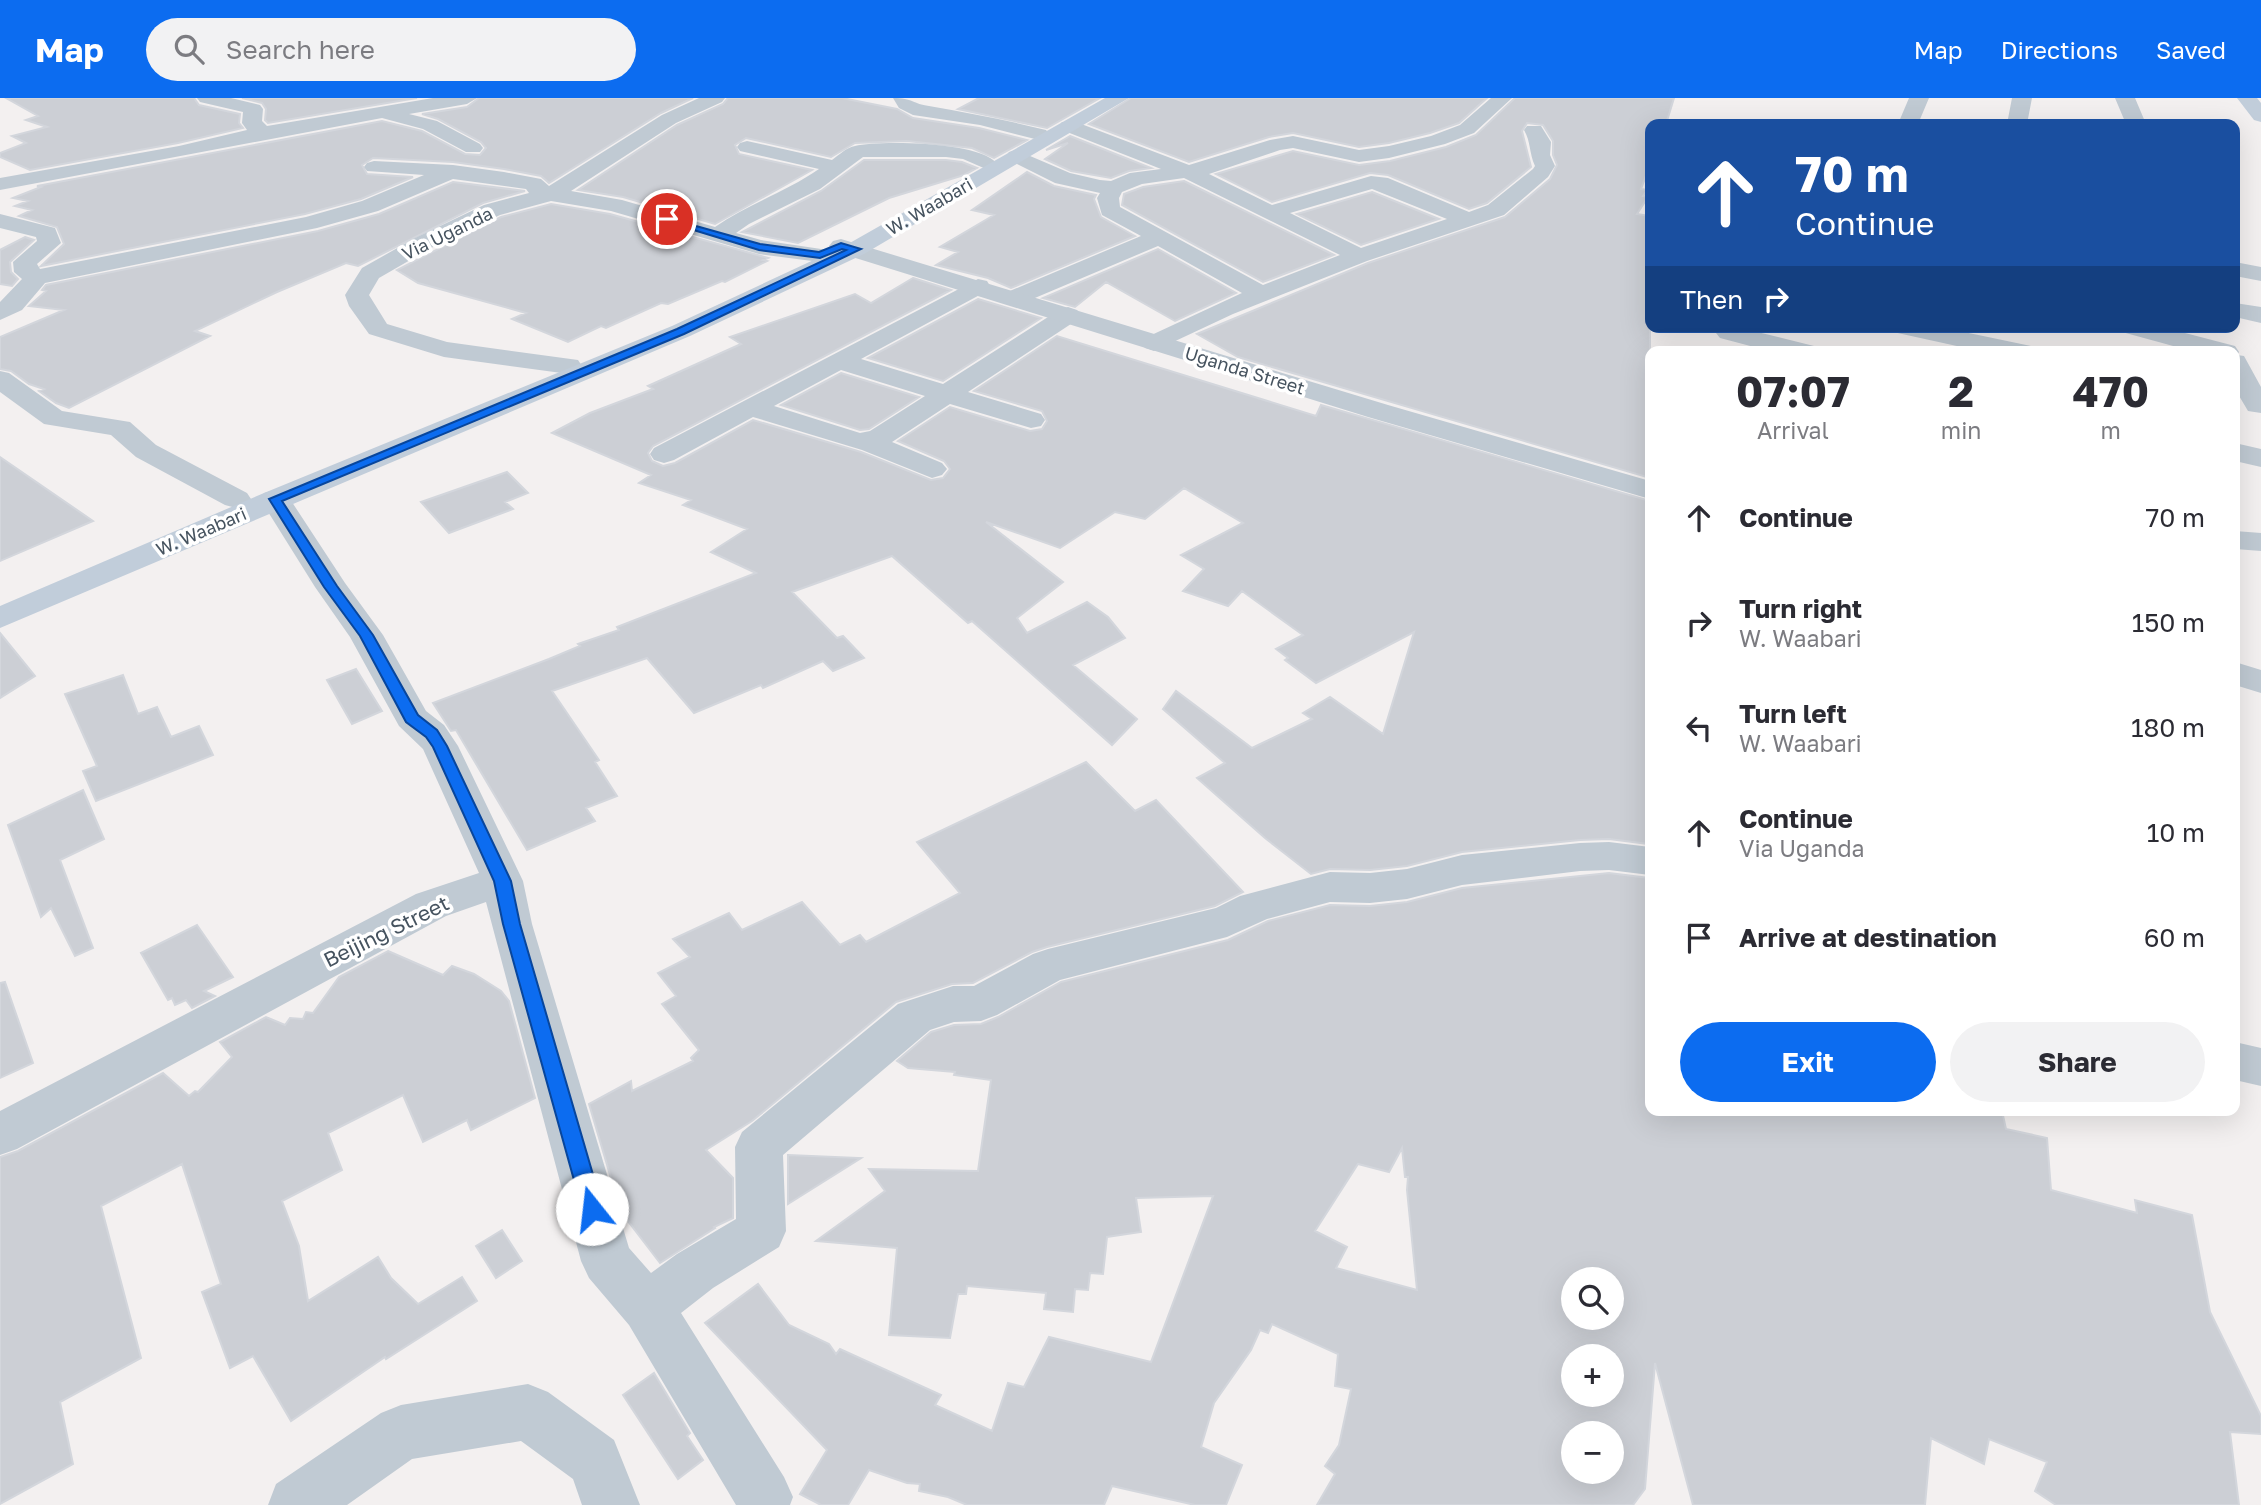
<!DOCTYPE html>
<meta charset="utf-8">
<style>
:root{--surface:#fff;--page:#f2f2f3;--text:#2b2b33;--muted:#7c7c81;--accent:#0c6cf0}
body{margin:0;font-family:"Golos Text",sans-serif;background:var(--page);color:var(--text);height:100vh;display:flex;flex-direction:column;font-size:26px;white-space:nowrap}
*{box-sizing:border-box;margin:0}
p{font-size:23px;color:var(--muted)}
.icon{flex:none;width:38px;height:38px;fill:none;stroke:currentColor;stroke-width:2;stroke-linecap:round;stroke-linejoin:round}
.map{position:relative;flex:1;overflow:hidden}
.sheet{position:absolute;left:1645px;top:248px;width:595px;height:770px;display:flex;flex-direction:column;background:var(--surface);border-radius:14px;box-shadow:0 7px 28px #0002}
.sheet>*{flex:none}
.hud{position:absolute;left:1645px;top:21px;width:595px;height:214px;border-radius:14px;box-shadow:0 7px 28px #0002;background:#1a4fa0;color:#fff;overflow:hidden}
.controls{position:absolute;left:1561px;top:1169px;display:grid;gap:14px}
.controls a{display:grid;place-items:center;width:63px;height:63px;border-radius:50%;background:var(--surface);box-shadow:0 7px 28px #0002;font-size:35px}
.pin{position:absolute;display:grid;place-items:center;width:60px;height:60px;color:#fff;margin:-30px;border:4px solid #fff;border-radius:50%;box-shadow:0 2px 7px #0007}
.me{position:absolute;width:77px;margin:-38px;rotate:344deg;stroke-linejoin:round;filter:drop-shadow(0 0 5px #0008)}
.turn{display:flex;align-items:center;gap:24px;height:147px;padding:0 35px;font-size:32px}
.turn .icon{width:91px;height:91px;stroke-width:2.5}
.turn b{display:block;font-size:49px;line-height:60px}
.then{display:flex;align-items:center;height:66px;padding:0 35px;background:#0003;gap:14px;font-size:26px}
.eta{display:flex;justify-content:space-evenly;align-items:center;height:119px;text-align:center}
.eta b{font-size:42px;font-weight:700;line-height:49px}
.button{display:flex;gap:14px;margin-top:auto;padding:14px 35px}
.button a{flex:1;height:80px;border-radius:42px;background:var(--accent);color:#fff;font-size:28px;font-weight:700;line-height:80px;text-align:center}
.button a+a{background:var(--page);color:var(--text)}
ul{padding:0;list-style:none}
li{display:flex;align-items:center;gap:21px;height:105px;padding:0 35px}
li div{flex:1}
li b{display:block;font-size:26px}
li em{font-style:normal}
header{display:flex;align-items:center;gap:42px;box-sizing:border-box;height:98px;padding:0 35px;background:var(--accent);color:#fff}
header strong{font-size:33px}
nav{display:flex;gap:38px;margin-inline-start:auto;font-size:24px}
.search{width:490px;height:63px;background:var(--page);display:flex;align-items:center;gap:18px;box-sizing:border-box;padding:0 24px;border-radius:38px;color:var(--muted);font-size:26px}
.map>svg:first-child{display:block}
.building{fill:#cccfd5;stroke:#d3d6dc;stroke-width:2;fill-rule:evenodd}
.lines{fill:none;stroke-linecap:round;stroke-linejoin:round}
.minor{fill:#c0cad3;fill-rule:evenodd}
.tertiary{fill:#c0cad3;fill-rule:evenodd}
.secondary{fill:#c1cdda;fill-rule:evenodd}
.route{fill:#0c6cf0;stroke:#08469c;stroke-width:2}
.labels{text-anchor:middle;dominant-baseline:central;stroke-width:7;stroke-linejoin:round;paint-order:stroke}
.far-street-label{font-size:18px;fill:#46535f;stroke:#fff}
.street-label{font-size:21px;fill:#46535f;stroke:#fff}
</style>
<header>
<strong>Map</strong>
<div class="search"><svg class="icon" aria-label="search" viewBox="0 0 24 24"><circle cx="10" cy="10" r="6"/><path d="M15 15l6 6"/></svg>Search here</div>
<nav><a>Map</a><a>Directions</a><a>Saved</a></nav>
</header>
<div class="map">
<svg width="2261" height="1407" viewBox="0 0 2261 1407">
<rect width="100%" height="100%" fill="#f3f0f0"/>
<path class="building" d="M 6,0 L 194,0 L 199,7 L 240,16 L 239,25 L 243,30 L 178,45 L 30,72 L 0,59 L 0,55 L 26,45 L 12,38 L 47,29 L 26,22 L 38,18 Z
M 242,0 L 417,0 L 268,25 L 265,22 L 266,11 L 262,5 Z
M 479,0 L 693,0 L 661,15 L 549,85 L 541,78 L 504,71 L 453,64 L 373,60 L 362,67 L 367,76 L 413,79 L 361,101 L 305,116 L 41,168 L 64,146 L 57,129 L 19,118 L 32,112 L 15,108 L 28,103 L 13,100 L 41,89 L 37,88 L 382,23 L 422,33 L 465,56 L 480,57 L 486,50 L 481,44 L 438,21 L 422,16 L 467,9 Z
M 728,0 L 842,0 L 897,11 L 913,20 L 979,30 L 1027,42 L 994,60 L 972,50 L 907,43 L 855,45 L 831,59 L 746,40 L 735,47 L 739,56 L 812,72 L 715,126 L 623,99 L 578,92 L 677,27 L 723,6 Z
M 979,0 L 1100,0 L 1047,30 L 958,11 Z
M 1131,0 L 1487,0 L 1459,25 L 1430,35 L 1389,45 L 1359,49 L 1293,35 L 1269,39 L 1189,64 L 1089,26 Z
M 1515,0 L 1674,0 L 1666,26 L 1650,26 L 1650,67 L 1641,91 L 1647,92 L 1643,98 L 1648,99 L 1637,116 L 1650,118 L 1650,380 L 1238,259 L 1197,236 L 1368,165 L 1505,119 L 1550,81 L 1557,67 L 1553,57 L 1553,43 L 1543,27 L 1527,25 L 1522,33 L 1531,69 L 1487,105 L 1469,111 L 1388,77 L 1370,75 L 1272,104 L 1216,76 L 1293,53 L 1359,67 L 1390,63 L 1446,49 L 1476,37 Z
M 1070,38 L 1151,70 L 1129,73 L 1111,80 L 1071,73 L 1045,61 L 1068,45 L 1046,52 Z
M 864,62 L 946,62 L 962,64 L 977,70 L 964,77 L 889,100 L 798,145 L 742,134 L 821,93 Z
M 1027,74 L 1054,88 L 1096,97 L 1094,101 L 1101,119 L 1135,138 L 1011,190 L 988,180 L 936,167 L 958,154 L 940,149 L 994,117 L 972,112 Z
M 1184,83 L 1334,157 L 1263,184 L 1122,107 L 1124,96 L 1143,89 Z
M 453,84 L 525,93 L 483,105 L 358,168 L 346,165 L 277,194 L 195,233 L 210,238 L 69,310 L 56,305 L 39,293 L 44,291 L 29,286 L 11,273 L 0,271 L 0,239 L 64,212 L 29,208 L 46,193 L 42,192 L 46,187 L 318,133 L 379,116 Z
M 1372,94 L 1439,121 L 1361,147 L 1297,116 Z
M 551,106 L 610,116 L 768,160 L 763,162 L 767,163 L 725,184 L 722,183 L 668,206 L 661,205 L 606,230 L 601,228 L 568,244 L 512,221 L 526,215 L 418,185 L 397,172 L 501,119 Z
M 25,139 L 34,142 L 10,164 L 11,174 L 18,181 L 12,188 L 0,186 L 0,152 Z
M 1158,151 L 1236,195 L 1175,223 L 1106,184 L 1075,209 L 1043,200 Z
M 913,180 L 951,192 L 653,348 L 648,355 L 652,363 L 663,368 L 675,365 L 753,322 L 861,354 L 931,382 L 943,380 L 950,371 L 944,363 L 898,343 L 950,309 L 1030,333 L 1042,331 L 1047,323 L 1042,313 L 974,293 L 1057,238 L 1316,318 L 1321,307 L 1650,403 L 1649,746 L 1609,741 L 1580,742 L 1462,754 L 1407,768 L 1370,772 L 1330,771 L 1311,776 L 1265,740 L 1197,680 L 1225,665 L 1163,611 L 1176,593 L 1252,650 L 1312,621 L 1303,615 L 1330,599 L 1383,636 L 1414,534 L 1316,585 L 1285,562 L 1288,560 L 1276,551 L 1303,537 L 1242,493 L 1228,508 L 1183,493 L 1204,471 L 1181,457 L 1243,425 L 1184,390 L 1145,421 L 1115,414 L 1060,450 L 986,424 L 1063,484 L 1017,520 L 1027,535 L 1087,504 L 1108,519 L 1125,540 L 1073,567 L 1137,621 L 1112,647 L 972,523 L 968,525 L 892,458 L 792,494 L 837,540 L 843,538 L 864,560 L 833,573 L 823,563 L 763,590 L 761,587 L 694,615 L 647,560 L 552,593 L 599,662 L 595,664 L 617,698 L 586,710 L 595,723 L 527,752 L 456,632 L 451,633 L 433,605 L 549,561 L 580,548 L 578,546 L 619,532 L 617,529 L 756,475 L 711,454 L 747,431 L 683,407 L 691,402 L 639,385 L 651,377 L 552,335 L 590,315 L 653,291 L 648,288 L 741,246 L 730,239 L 855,196 L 871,205 Z
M 978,201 L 1041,220 L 943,283 L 868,260 Z
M 841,275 L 919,299 L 869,331 L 860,332 L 781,307 Z
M 0,359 L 93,423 L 0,463 Z
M 507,374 L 528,395 L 505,404 L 513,411 L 449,435 L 421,404 Z
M 0,535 L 35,578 L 0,600 Z
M 356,571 L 382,613 L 352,626 L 327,582 Z
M 123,577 L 138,616 L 157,609 L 171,639 L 199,628 L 213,657 L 96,703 L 83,673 L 97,668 L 65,596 Z
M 1086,664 L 1135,713 L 1156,702 L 1243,794 L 1215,808 L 1047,849 L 1032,854 L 973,885 L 952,886 L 896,904 L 752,1023 L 706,1052 L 733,1080 L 733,1120 L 714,1129 L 715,1130 L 660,1165 L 621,1114 L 589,1006 L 631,983 L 632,993 L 693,963 L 691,960 L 699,952 L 662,906 L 676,898 L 658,875 L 690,859 L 673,841 L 729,815 L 742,832 L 802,804 L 840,847 L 860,837 L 866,844 L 960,795 L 917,744 Z
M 83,692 L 104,741 L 60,762 L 93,850 L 75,858 L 51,810 L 41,819 L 8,727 Z
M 1609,775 L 1649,780 L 1650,785 L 1650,1013 L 2002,1013 L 2006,1031 L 2047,1040 L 2051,1092 L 2137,1115 L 2135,1102 L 2192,1117 L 2210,1214 L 2261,1318 L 2261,1336 L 2230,1334 L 2239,1407 L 2056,1407 L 2035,1393 L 2047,1364 L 1989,1341 L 1984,1366 L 1931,1340 L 1925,1407 L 1693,1407 L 1655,1265 L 1645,1391 L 1633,1407 L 1317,1407 L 1335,1376 L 1325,1368 L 1339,1347 L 1351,1291 L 1335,1288 L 1338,1256 L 1272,1226 L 1268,1235 L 1260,1232 L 1251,1252 L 1214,1305 L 1201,1349 L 1242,1367 L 1226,1407 L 1195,1407 L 1112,1388 L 1104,1407 L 967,1407 L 948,1399 L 919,1393 L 920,1386 L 907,1385 L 869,1372 L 848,1407 L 821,1407 L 800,1396 L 827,1352 L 705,1225 L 758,1186 L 789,1227 L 829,1246 L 836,1256 L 840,1251 L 941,1297 L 935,1307 L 992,1333 L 1008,1285 L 1024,1289 L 1049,1239 L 1151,1264 L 1213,1098 L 1136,1100 L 1141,1134 L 1107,1139 L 1103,1176 L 1090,1175 L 1088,1192 L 1075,1191 L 1073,1214 L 1044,1211 L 1046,1195 L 967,1188 L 966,1196 L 958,1196 L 950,1240 L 889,1237 L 897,1150 L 816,1143 L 885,1093 L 869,1071 L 978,1073 L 991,982 L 954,977 L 955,974 L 908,970 L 897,963 L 931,934 L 954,927 L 981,926 L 998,919 L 1061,884 L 1228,842 L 1268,823 L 1330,807 L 1370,808 L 1407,804 L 1462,790 ZM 1402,1050 L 1405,1079 L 1408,1079 L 1407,1092 L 1417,1192 L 1336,1170 L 1347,1149 L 1315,1133 L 1358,1066 L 1389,1074 ZM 1573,1181 L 1612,1181 L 1612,1220 L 1573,1220 ZM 1573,1258 L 1612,1258 L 1612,1297 L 1573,1297 ZM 1573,1335 L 1612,1335 L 1612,1374 L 1573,1374 Z
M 197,827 L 233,879 L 204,893 L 215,898 L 192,910 L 186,902 L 175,907 L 172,900 L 168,902 L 141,855 Z
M 388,853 L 443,877 L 452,868 L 474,876 L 501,893 L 509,903 L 535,1000 L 471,1032 L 467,1022 L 423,1044 L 403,997 L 328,1035 L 342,1072 L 282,1103 L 299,1148 L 308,1203 L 378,1159 L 391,1180 L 418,1206 L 462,1179 L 477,1203 L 386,1261 L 385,1259 L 291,1323 L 253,1258 L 230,1270 L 202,1194 L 221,1186 L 182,1066 L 101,1108 L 141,1260 L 60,1304 L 73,1366 L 0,1406 L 0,1059 L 18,1053 L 163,975 L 189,998 L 195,993 L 198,994 L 232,959 L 220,944 L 266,919 L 285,927 L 290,920 L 303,921 L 306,914 L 313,915 L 339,879 Z
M 5,884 L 33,965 L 0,980 L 0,885 Z
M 788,1057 L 861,1060 L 788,1106 Z
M 502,1132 L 522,1163 L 496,1180 L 476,1148 Z
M 654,1275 L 690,1335 L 687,1338 L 703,1362 L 678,1381 L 623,1297 Z"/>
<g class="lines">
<path class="minor" d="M 197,0 L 231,0 L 260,7 L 263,11 L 262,23 L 267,28 L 433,0 L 477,0 L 467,6 L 409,16 L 437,23 L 480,46 L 483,50 L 480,54 L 466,54 L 423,31 L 382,20 L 0,92 L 0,80 L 179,48 L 247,32 L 242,25 L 243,14 L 200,4 Z
M 699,0 L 725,0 L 722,4 L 676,25 L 571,93 L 622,102 L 715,129 C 748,106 786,94 819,71 L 740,53 L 737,49 L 740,45 L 747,43 L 832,62 C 839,57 847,49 855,48 C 880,42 981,44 996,65 L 993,69 L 986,71 L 963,61 L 946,59 L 863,59 L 820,91 L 749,126 L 736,135 L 761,142 L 828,152 L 832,157 L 828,162 L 820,164 L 759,156 L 611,113 L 551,103 L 500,117 L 431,150 L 379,180 L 369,197 L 387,226 L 447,244 L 578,262 L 582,268 L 578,274 L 569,276 L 444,259 L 369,236 L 349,208 L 345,197 L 362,170 L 415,140 L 484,107 L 529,95 L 526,91 L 453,81 L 378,113 L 317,130 L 45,185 L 22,212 L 0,222 L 0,204 L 22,181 L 14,174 L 13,164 L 37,143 L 36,139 L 0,130 L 0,116 L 55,130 L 61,145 L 37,166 L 40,171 L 306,119 L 362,103 L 424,77 L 367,73 L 364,69 L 367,65 L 374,63 L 453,67 L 504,74 L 541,81 L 549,88 L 662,17 Z
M 893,0 C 913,0 913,6 929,8 C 969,15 1006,22 1046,32 L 1049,36 L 1046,40 L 1039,42 L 980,27 L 913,17 L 899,10 Z
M 1491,0 L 1512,0 L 1474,35 L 1445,46 L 1389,60 L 1359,64 L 1293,50 L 1280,52 L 1209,76 L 1272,107 L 1371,78 L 1388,80 L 1469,114 L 1488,107 L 1533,71 L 1535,68 C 1529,55 1531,44 1524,32 L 1527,28 L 1541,28 L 1551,44 L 1550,57 L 1555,68 L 1548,79 L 1504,117 L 1367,163 L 1233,216 L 1154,253 L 1145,250 L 1141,245 L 1145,240 L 1242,195 L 1158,148 L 1023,205 L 1014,207 L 1005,205 L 1002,200 L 1005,195 L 1141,138 L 1102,117 L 1097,100 L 1100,95 L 1055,85 L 1009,62 L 1006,58 L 1009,54 L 1016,52 L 1070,75 L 1100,82 L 1111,83 L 1130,75 L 1161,71 L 1062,32 L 1059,28 L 1062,24 L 1076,24 L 1189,67 L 1270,42 L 1293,38 L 1359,52 L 1389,48 L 1431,38 L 1460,27 ZM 1184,80 L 1340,157 L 1263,187 L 1120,109 L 1119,100 L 1122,94 L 1142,86 ZM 1372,91 L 1447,121 L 1361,150 L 1290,115 Z
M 1909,0 L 1929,0 L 1918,26 L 1898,26 Z
M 2012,0 L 2032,0 L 2027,26 L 2007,26 Z
M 2115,0 L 2135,0 L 2146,26 L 2126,26 Z
M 2235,164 L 2261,169 L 2261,183 L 2235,178 Z
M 978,181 L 987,183 L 990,188 L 987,193 L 861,261 L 943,286 L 1059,212 L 1068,209 L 1077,212 L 1081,217 L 1077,222 L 968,294 L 1041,316 L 1045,322 L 1041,328 L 1031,330 L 950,306 L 892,344 L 942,365 L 947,371 L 942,377 L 932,380 L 862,352 L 753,319 L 674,362 L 664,365 L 654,362 L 650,356 L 654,350 ZM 841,272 L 925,298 L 870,333 L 860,335 L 774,308 Z
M 2235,205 L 2261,209 L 2261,225 L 2235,219 Z
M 1737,229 L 1814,248 L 1818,254 L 1773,254 L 1720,240 L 1716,235 L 1720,230 Z
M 1889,229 L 1940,229 L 2031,248 L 2035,254 L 1984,254 L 1893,234 Z
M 2118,229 L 2162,229 L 2235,248 L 2239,254 L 2237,257 L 2244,258 L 2261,289 L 2261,315 L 2248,313 L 2235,291 L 2235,254 L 2195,254 L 2122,234 Z
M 0,273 L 9,275 L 62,313 L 130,324 L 156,347 L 247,395 L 251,401 L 247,407 L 236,410 L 225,407 L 136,359 L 111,337 L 44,326 L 0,294 Z
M 2235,345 L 2261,351 L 2261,369 L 2235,363 Z
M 275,392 L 286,395 L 345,485 L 383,537 L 426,613 L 444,627 L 458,648 L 523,783 L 532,826 L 629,1150 L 651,1175 L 677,1156 L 736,1121 L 735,1049 L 742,1034 L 898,906 L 953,888 L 974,888 L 1033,856 L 1048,851 L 1216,810 L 1240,798 L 1330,774 L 1370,775 L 1407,771 L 1462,757 L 1580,745 L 1609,744 L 1650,749 L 1650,777 L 1609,772 L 1580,773 L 1462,787 L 1407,801 L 1370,805 L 1330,804 L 1267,821 L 1227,839 L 1060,882 L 997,917 L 981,923 L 954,924 L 930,932 L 783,1057 L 786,1133 L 779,1149 L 713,1190 L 681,1215 L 784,1379 L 793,1399 L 790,1407 L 736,1407 L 629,1227 L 589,1180 L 581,1163 L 486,804 L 446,818 L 17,1051 L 0,1057 L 0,1013 L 416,796 L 479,775 L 423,651 L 399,628 L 350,539 L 315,489 L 260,401 L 264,395 Z
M 2235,433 L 2261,435 L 2261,453 L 2235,451 Z
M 2235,944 L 2261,950 L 2261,988 L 2235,982 Z
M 528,1286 L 548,1294 L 614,1342 L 640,1407 L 582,1407 L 573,1381 L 521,1343 L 412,1361 L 347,1407 L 268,1407 L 276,1386 L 381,1315 L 401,1307 Z"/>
<path class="tertiary" d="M 841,141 L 1388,307 L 1650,383 L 1650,401 L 1368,319 L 833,153 L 829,148 L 833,143 Z
M 2235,564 L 2261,572 L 2261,595 L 2235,587 Z"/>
<path class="secondary" d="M 1105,0 L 1129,0 L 864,156 L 690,238 L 0,530 L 0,508 L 264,395 L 672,228 L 848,146 Z
M 2237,0 L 2257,0 L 2261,5 L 2261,24 L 2254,22 Z"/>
</g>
<path class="route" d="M 664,119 L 760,146 L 819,154 L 841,145 L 861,151 L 684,236 L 282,403 L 337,488 L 373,537 L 418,617 L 437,632 L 447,648 L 511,783 L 520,826 L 603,1111 L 600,1118 L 592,1121 L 585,1118 L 582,1111 L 503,826 L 494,783 L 433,649 L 426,639 L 406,624 L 360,538 L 324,489 L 269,401 L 677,231 L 846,152 L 842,151 L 820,160 L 759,152 L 664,123 Z"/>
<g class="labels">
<g class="far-street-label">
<text transform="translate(929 108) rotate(-30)">W. Waabari</text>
<text transform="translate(447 135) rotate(-26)">Via Uganda</text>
<text transform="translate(1245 272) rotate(17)">Uganda Street</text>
<text transform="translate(201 433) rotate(-23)">W. Waabari</text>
</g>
<g class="street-label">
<text transform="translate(386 833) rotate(-26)">Beijing Street</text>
</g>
</g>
</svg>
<div class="controls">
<a><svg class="icon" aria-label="search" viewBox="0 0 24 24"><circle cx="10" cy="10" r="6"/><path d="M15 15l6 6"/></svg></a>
<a>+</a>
<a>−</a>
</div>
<div class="pin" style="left:667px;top:121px;background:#d93025"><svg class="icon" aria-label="arrive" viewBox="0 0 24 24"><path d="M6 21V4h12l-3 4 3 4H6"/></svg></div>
<svg class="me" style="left:592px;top:1111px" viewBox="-20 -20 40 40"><circle r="19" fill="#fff"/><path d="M0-13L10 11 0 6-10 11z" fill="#0c6cf0"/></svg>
<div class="hud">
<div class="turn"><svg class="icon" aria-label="ahead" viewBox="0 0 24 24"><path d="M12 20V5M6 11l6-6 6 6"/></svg><div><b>70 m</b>Continue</div></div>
<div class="then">Then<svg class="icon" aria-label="right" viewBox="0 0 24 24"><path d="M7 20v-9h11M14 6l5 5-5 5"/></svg></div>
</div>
<section class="sheet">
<div class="eta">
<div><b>07:07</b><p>Arrival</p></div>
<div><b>2</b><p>min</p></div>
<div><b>470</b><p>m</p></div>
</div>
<ul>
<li><svg class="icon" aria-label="ahead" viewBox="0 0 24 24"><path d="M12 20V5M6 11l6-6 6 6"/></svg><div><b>Continue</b></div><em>70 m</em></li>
<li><svg class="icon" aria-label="right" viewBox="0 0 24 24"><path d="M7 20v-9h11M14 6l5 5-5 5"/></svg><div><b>Turn right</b><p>W. Waabari</p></div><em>150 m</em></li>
<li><svg class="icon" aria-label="left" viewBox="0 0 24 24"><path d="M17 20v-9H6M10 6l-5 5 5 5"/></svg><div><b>Turn left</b><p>W. Waabari</p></div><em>180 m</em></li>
<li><svg class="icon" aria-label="ahead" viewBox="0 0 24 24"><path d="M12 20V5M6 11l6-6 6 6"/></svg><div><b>Continue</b><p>Via Uganda</p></div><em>10 m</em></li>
<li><svg class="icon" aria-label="arrive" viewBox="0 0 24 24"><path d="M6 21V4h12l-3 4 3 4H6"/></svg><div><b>Arrive at destination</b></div><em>60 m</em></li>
</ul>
<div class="button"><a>Exit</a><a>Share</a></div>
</section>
</div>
